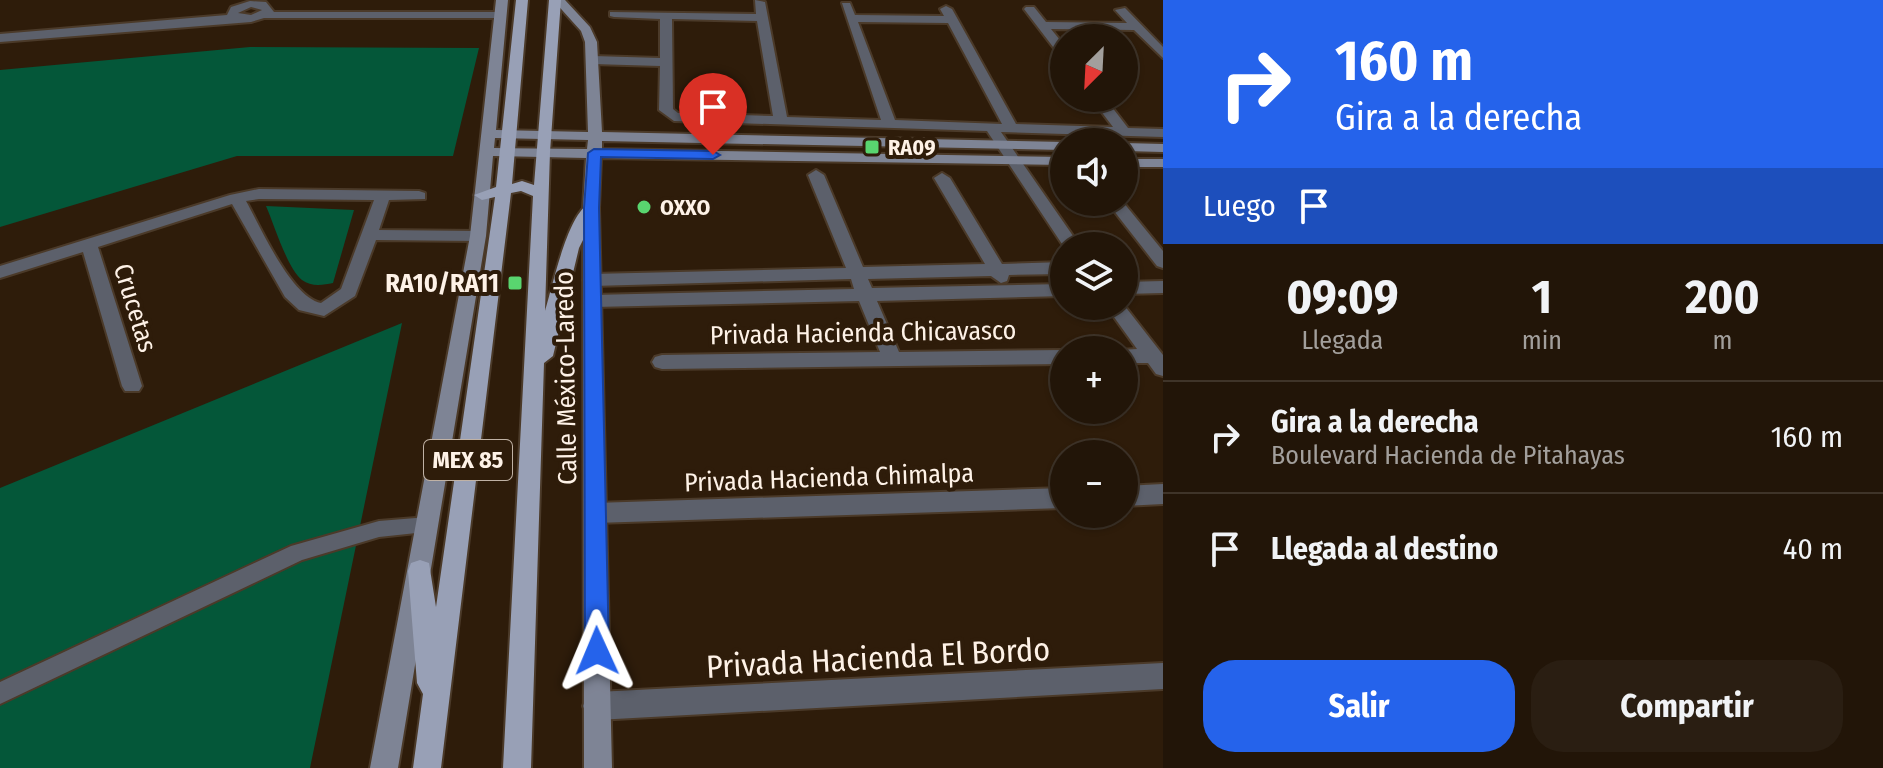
<!DOCTYPE html>
<html lang="es">
<meta charset="utf-8">
<style>
:root{--surface:#221508;--page:#2a1e12;--text:#f1f3f6;--muted:#a29f9c;--line:#3f3429;--accent:#2563eb}
body{margin:0;font-family:"Fira Sans Condensed",sans-serif;background:var(--page);color:var(--text);height:100vh;display:flex;flex-direction:column;font-size:30px;white-space:nowrap}
*{box-sizing:border-box;margin:0}
p{font-size:26px;color:var(--muted)}
.icon{flex:none;width:44px;height:44px;fill:none;stroke:currentColor;stroke-width:2;stroke-linecap:round;stroke-linejoin:round}
.map{position:relative;flex:1;overflow:hidden}
.panel{display:flex;flex-direction:column;background:var(--surface);width:720px}
.panel>*{flex:none}
.guide{background:#2563eb;color:#fff;overflow:hidden}
.needle{width:52px;rotate:204deg}
.controls{position:absolute;left:1050px;top:24px;display:grid;gap:16px}
.controls a{display:grid;place-items:center;width:88px;height:88px;border-radius:50%;background:var(--surface);box-shadow:0 2px 6px #0004,0 0 0 2px var(--line);font-size:40px}
.pin{position:absolute;display:grid;place-items:center;width:68px;height:68px;color:#fff;margin:-82px -34px;border-radius:50% 50% 50% 0;rotate:-45deg;box-shadow:0 0 8px #0007}
.pin .icon{rotate:45deg}
.me{position:absolute;width:88px;margin:-44px;rotate:359deg;stroke-linejoin:round;filter:drop-shadow(0 0 6px #0008)}
.turn{display:flex;align-items:center;gap:28px;height:168px;padding:0 40px;font-size:36px}
.turn .icon{width:104px;height:104px;stroke-width:2.5}
.turn b{display:block;font-size:56px;line-height:68px}
.then{display:flex;align-items:center;height:76px;padding:0 40px;background:#0003;gap:16px;font-size:30px}
.eta{display:flex;justify-content:space-evenly;align-items:center;height:136px;text-align:center}
.eta b{font-size:48px;font-weight:700;line-height:56px}
.cta{display:flex;gap:16px;margin-top:auto;padding:16px 40px}
.cta a{flex:1;height:92px;border-radius:32px;background:var(--accent);color:#fff;font-size:32px;font-weight:700;line-height:92px;text-align:center}
.cta a+a{background:var(--page);color:var(--text)}
ul{padding:0;list-style:none}
li{display:flex;align-items:center;gap:24px;height:112px;padding:0 40px;border-top:2px solid var(--line)}
li div{flex:1}
li b{display:block;font-size:30px}
li em{font-style:normal}
main{display:flex;flex:1;min-height:0}
.map>svg:first-child{display:block}
.green{fill:#045739}
.lines{fill:none;stroke-linecap:round;stroke-linejoin:round}
.lane-casing{stroke:#4b3a29;stroke-width:4}
.street-casing{stroke:#4b3a29;stroke-width:4}
.secondary-casing{stroke:#4b3a29;stroke-width:4}
.primary-casing{stroke:#4b3a29;stroke-width:4}
.lane{fill:#5c606b;fill-rule:evenodd}
.street{fill:#5c606b;fill-rule:evenodd}
.secondary{fill:#7e8495;fill-rule:evenodd}
.primary{fill:#98a0b6;fill-rule:evenodd}
.route{fill:#2563eb;stroke:#184099;stroke-width:2}
.poi-dot{fill:#59d56f;stroke:#2e1c0a;stroke-width:3}
.labels{text-anchor:middle;dominant-baseline:central;stroke-width:8;stroke-linejoin:round;paint-order:stroke}
.far-poi-label{font-size:22px;font-weight:bold;fill:#fef2e7;stroke:#2e1c0a;text-anchor:start}
.shield{fill:#2e1c0a;stroke:#c0b2a5;stroke-width:2}
.shield-label{font-size:24px;font-weight:bold;fill:#fef2e7}
.poi-label{font-size:26px;font-weight:bold;fill:#fef2e7;stroke:#2e1c0a;text-anchor:end}
.street-label{font-size:26px;fill:#fef2e7;stroke:#2e1c0a}
.near-street-label{font-size:32px;fill:#fef2e7;stroke:#2e1c0a}
</style>
<main>
<div class="map">
<svg width="1163" height="768" viewBox="0 0 1163 768">
<rect width="100%" height="100%" fill="#2e1c0a"/>
<path class="green" d="M 250,47 L 479,48 L 453,156 L 237,156 L 0,227 L 0,70 Z
M 266,206 L 354,210 L 333,283 C 323,285 311,287 302,280 C 287,268 274,224 266,206 Z
M 402,323 L 310,768 L 0,768 L 0,488 Z"/>
<g class="lines">
<g class="lane-casing">
<path id="lane" d="M 428,517 L 435,519 L 437,525 L 435,531 L 379,537 L 302,560 L 0,704 L 0,682 L 291,546 L 379,521 Z"/>
</g>
<g class="street-casing">
<path id="street" d="M 755,0 L 765,2 L 787,117 L 881,120 L 842,3 L 850,3 L 855,15 L 944,16 L 940,9 L 946,6 L 952,9 L 1016,124 L 1113,127 L 1091,98 L 1105,98 L 1128,128 L 1163,129 L 1163,137 L 1001,132 L 1080,246 L 1064,247 L 987,131 L 674,121 L 659,110 L 660,66 L 593,64 L 587,60 L 593,56 L 660,58 L 660,19 L 614,17 L 610,16 L 610,12 L 756,14 ZM 672,19 L 757,21 L 773,116 L 678,113 L 673,109 ZM 858,22 L 948,23 L 1002,124 L 895,120 Z
M 250,1 L 266,2 L 274,12 L 500,12 L 506,15 L 500,18 L 264,18 L 251,22 L 0,42 L 0,34 L 227,15 L 231,7 ZM 251,7 L 262,10 L 251,15 L 238,13 Z
M 1026,7 L 1034,7 L 1046,22 L 1127,23 L 1115,10 L 1125,8 L 1163,47 L 1163,58 L 1134,30 L 1051,29 L 1064,45 L 1064,57 L 1060,56 L 1024,9 Z
M 816,170 L 824,175 L 863,267 L 985,264 L 934,178 L 942,173 L 950,178 L 1002,264 L 1064,262 L 1064,274 L 1009,275 L 1007,281 L 1001,283 L 991,276 L 868,279 L 872,288 L 1064,284 L 1064,296 L 877,301 L 899,352 L 1064,350 L 1064,364 L 662,369 L 655,367 L 652,362 L 655,357 L 662,355 L 880,352 L 859,301 L 593,307 L 584,301 L 593,295 L 854,289 L 851,279 L 592,286 L 583,280 L 592,274 L 846,268 L 808,175 Z
M 259,189 L 419,191 L 425,193 L 425,199 L 389,200 L 379,230 L 478,231 L 486,236 L 478,241 L 376,240 L 355,296 L 324,316 L 299,310 L 285,297 L 232,204 L 98,247 L 142,386 L 139,391 L 125,391 L 122,386 L 83,252 L 0,278 L 0,266 L 230,195 ZM 259,199 L 374,200 L 341,289 L 321,303 C 291,297 261,228 246,201 Z
M 1107,202 L 1123,202 L 1163,251 L 1163,268 L 1157,266 Z
M 1163,281 L 1163,293 L 1124,294 L 1124,282 Z
M 1124,305 L 1163,355 L 1163,376 L 1156,374 L 1148,363 L 1124,363 L 1124,350 L 1120,350 L 1137,349 L 1106,306 Z
M 1163,484 L 1163,504 L 1124,506 L 1124,486 Z
M 1064,488 L 1064,508 L 595,523 L 587,520 L 584,513 L 587,506 L 595,503 Z
M 1163,663 L 1163,689 L 597,720 L 587,716 L 583,706 L 587,696 L 597,692 Z"/>
</g>
<g class="secondary-casing">
<path id="secondary" d="M 496,0 L 508,0 L 496,130 L 588,132 L 585,42 L 581,31 L 553,0 L 565,0 L 590,27 L 597,42 L 602,132 L 1065,142 L 1064,150 L 602,141 L 602,149 L 1064,157 L 1064,165 L 601,158 L 599,208 L 612,768 L 584,768 L 583,208 L 586,158 L 493,156 L 486,236 L 398,768 L 370,768 L 470,236 ZM 495,138 L 588,140 L 587,149 L 494,148 Z
M 1124,143 L 1163,144 L 1163,152 L 1124,151 Z
M 1124,159 L 1163,159 L 1163,167 L 1124,167 Z"/>
</g>
<g class="primary-casing">
<path id="primary" d="M 516,0 L 528,0 L 512,184 L 522,181 L 534,185 L 549,0 L 561,0 L 550,152 L 545,311 C 552,289 568,210 591,203 L 599,208 L 579,248 L 553,356 L 544,363 L 531,768 L 503,768 L 533,196 L 521,191 L 511,193 L 441,768 L 413,768 L 423,694 L 417,683 L 408,571 L 411,563 L 420,560 L 429,563 L 436,607 L 495,197 L 482,200 L 474,195 L 496,187 Z"/>
</g>
<use href="#lane" class="lane"/>
<use href="#street" class="street"/>
<use href="#secondary" class="secondary"/>
<use href="#primary" class="primary"/>
</g>
<path class="route" d="M 594,149 L 713,151 L 720,155 L 713,159 L 601,157 L 599,208 L 609,651 L 605,659 L 597,663 L 588,659 L 585,651 L 584,208 L 588,153 Z"/>
<g class="poi-dot">
<rect x="864" y="139" width="16" height="16" rx="4"/>
<circle cx="644" cy="207" r="8"/>
<rect x="507" y="275" width="16" height="16" rx="4"/>
</g>
<g class="labels">
<g class="far-poi-label">
<text x="888" y="147">RA09</text>
<text x="660" y="207">OXXO</text>
</g>
<rect class="shield" x="424" y="440" width="88" height="40" rx="6"/>
<g class="shield-label">
<text x="468" y="460">MEX 85</text>
</g>
<g class="poi-label">
<text x="499" y="283">RA10/RA11</text>
</g>
<g class="street-label">
<text transform="translate(135 308) rotate(73)">Crucetas</text>
<text transform="translate(863 333) rotate(-1)">Privada Hacienda Chicavasco</text>
<text transform="translate(566 378) rotate(-91)">Calle México-Laredo</text>
<text transform="translate(829 478) rotate(-2)">Privada Hacienda Chimalpa</text>
</g>
<g class="near-street-label">
<text transform="translate(878 658) rotate(-3)">Privada Hacienda El Bordo</text>
</g>
</g>
</svg>
<div class="controls">
<a><svg class="needle" viewBox="-14 -14 28 28"><path d="M0-13l5 13h-10z" fill="#e53935"/><path d="M0 13l5-13h-10z" fill="#a29f9c"/></svg></a>
<a><svg class="icon" aria-label="sound" viewBox="0 0 24 24"><path d="M4 9h4l5-4v14l-5-4H4zM17 9q2 3 0 6"/></svg></a>
<a><svg class="icon" aria-label="layers" viewBox="0 0 24 24"><path d="M12 4l9 5-9 5-9-5zM3 14l9 5 9-5"/></svg></a>
<a>+</a>
<a>−</a>
</div>
<div class="pin" style="left:713px;top:155px;background:#d93025"><svg class="icon" aria-label="arrive" viewBox="0 0 24 24"><path d="M6 21V4h12l-3 4 3 4H6"/></svg></div>
<svg class="me" style="left:597px;top:651px" viewBox="-20 -20 40 40"><path d="M0-17L14 15 0 8-14 15z" fill="#2563eb" stroke="#fff" stroke-width="4"/></svg>
</div>
<section class="panel">
<div class="guide">
<div class="turn"><svg class="icon" aria-label="right" viewBox="0 0 24 24"><path d="M7 20v-9h11M14 6l5 5-5 5"/></svg><div><b>160 m</b>Gira a la derecha</div></div>
<div class="then">Luego<svg class="icon" aria-label="arrive" viewBox="0 0 24 24"><path d="M6 21V4h12l-3 4 3 4H6"/></svg></div>
</div>
<div class="eta">
<div><b>09:09</b><p>Llegada</p></div>
<div><b>1</b><p>min</p></div>
<div><b>200</b><p>m</p></div>
</div>
<ul>
<li><svg class="icon" aria-label="right" viewBox="0 0 24 24"><path d="M7 20v-9h11M14 6l5 5-5 5"/></svg><div><b>Gira a la derecha</b><p>Boulevard Hacienda de Pitahayas</p></div><em>160 m</em></li>
<li><svg class="icon" aria-label="arrive" viewBox="0 0 24 24"><path d="M6 21V4h12l-3 4 3 4H6"/></svg><div><b>Llegada al destino</b></div><em>40 m</em></li>
</ul>
<div class="cta"><a>Salir</a><a>Compartir</a></div>
</section>
</main>
